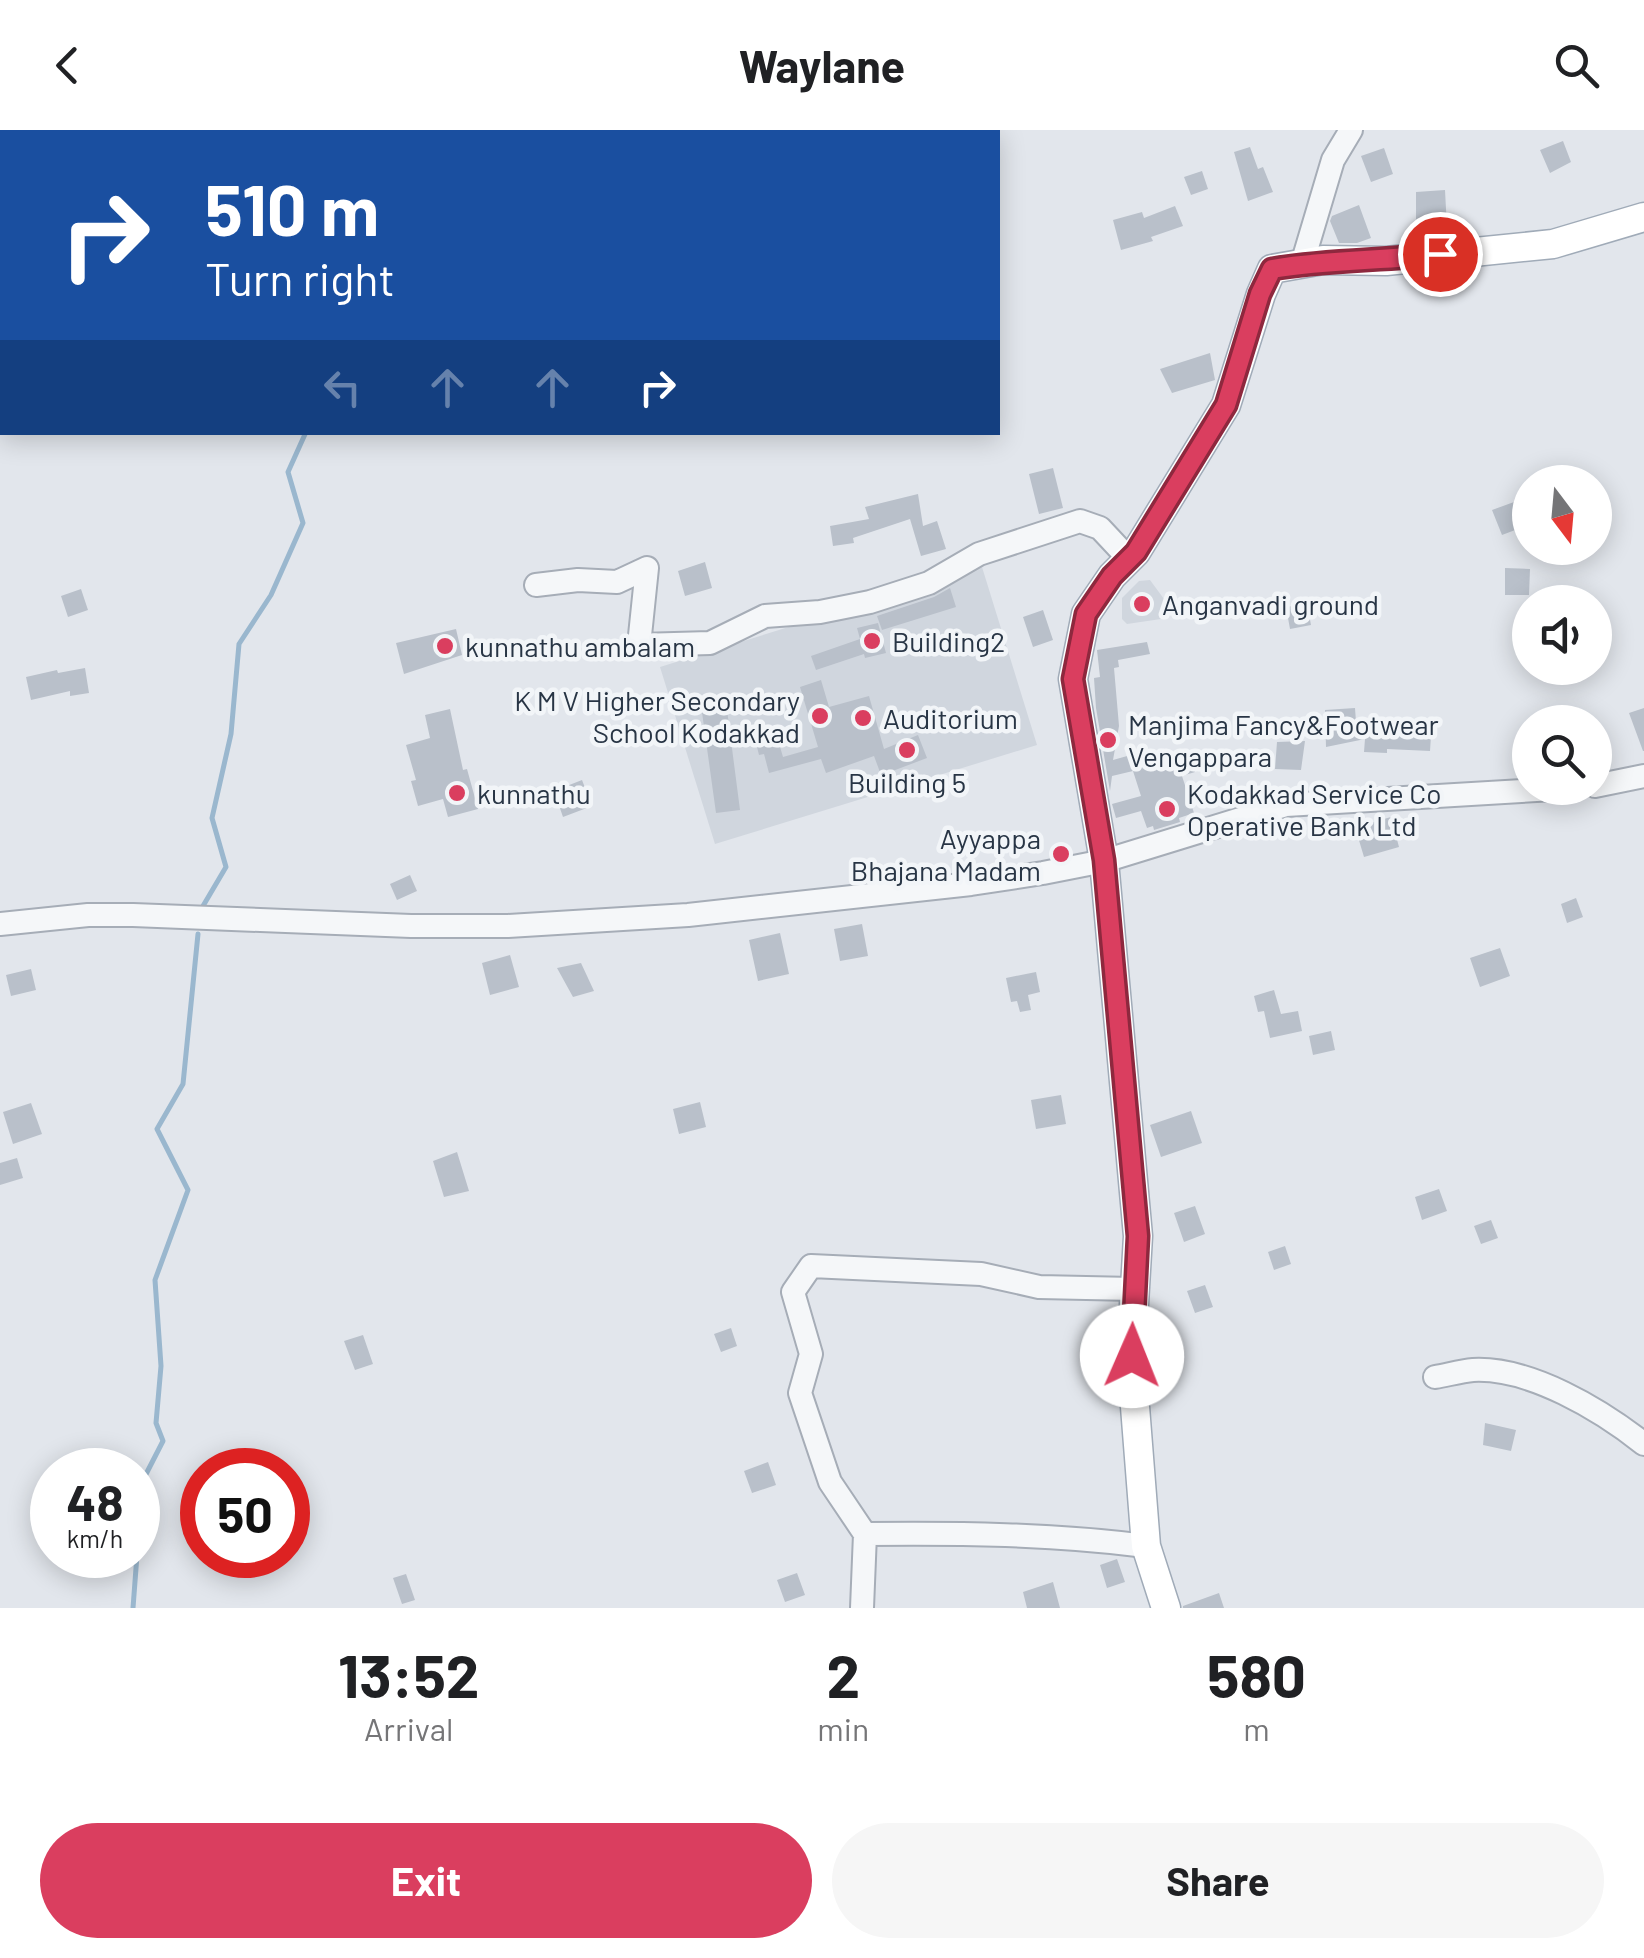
<!DOCTYPE html>
<style>
:root{--surface:#fff;--page:#f6f6f6;--text:#202124;--muted:#757577;--accent:#da3e5f}
body{margin:0;font-family:Barlow,sans-serif;background:var(--page);color:var(--text);height:100vh;display:flex;flex-direction:column;font-size:38px;white-space:nowrap}
*{box-sizing:border-box;margin:0}
p{font-size:32px;color:var(--muted)}
.icon{flex:none;width:55px;height:55px;fill:none;stroke:currentColor;stroke-width:2;stroke-linecap:round;stroke-linejoin:round}
.map{position:relative;height:1478px;overflow:hidden}
.details{display:flex;flex-direction:column;background:var(--surface);flex:1}
.details>*{flex:none}
.hud{position:absolute;left:0px;top:0px;width:1000px;height:305px;box-shadow:0 5px 25px #0003;background:#1a4fa0;color:#fff;overflow:hidden}
.needle{width:65px;rotate:164deg}
.tools{position:absolute;left:1512px;top:335px;display:grid;gap:20px}
.tools a{display:grid;place-items:center;width:100px;height:100px;border-radius:50%;background:var(--surface);box-shadow:0 5px 25px #0003;font-size:50px}
.speed{position:absolute;left:30px;top:1318px;display:flex;gap:20px;font-size:50px;font-weight:700;text-align:center}
.speed>*{display:grid;place-content:center;width:130px;height:130px;border-radius:50%;background:var(--surface);box-shadow:0 5px 25px #0003;line-height:1}
.speed small{font-size:25px;font-weight:400}
.speed .limit{border:15px solid #d22;background:#fff;color:#111}
.pin{position:absolute;display:grid;place-items:center;width:85px;height:85px;color:#fff;margin:-42px;border:5px solid #fff;border-radius:50%;box-shadow:0 2px 10px #0007}
.me{position:absolute;width:110px;margin:-55px;rotate:1deg;stroke-linejoin:round;filter:drop-shadow(0 0 8px #0008)}
.turn{display:flex;align-items:center;gap:35px;height:210px;padding:0 40px;font-size:45px}
.turn .icon{width:130px;height:130px;stroke-width:2.5}
.turn b{display:block;font-size:70px;line-height:85px}
.lanes{display:flex;align-items:center;height:95px;padding:0 40px;background:#0003;justify-content:center;gap:50px;direction:ltr}
.lanes .off{opacity:.35}
.eta{display:flex;justify-content:space-evenly;align-items:center;height:170px;text-align:center}
.eta b{font-size:60px;font-weight:700;line-height:70px}
.button{display:flex;gap:20px;margin-top:auto;padding:20px 40px}
.button a{flex:1;height:115px;border-radius:60px;background:var(--accent);color:#fff;font-size:40px;font-weight:700;line-height:115px;text-align:center}
.button a+a{background:var(--page);color:var(--text)}
header{display:flex;justify-content:space-between;align-items:center;height:130px;padding:0 40px;background:var(--surface);font-size:45px;font-weight:700}
.map>svg:first-child{display:block}
.built{fill:#d0d6de}
.lines{fill:none;stroke-linecap:round;stroke-linejoin:round}
.stream{stroke:#9ab7ce;stroke-width:5}
.building{fill:#b9c0ca}
.minor-casing{stroke:#a6adb7;stroke-width:26}
.major-casing{stroke:#a0abb8;stroke-width:31}
.minor{stroke:#f5f7f9;stroke-width:22}
.major{stroke:#fff;stroke-width:28}
.route-casing{stroke:#8e283e;stroke-width:25}
.route{stroke:#da3e5f;stroke-width:18}
.poi-dot{fill:#da3e5f;stroke:#f2f5f8;stroke-width:4}
.labels{text-anchor:middle;dominant-baseline:central;stroke-width:9;stroke-linejoin:round;paint-order:stroke}
.poi-label{font-size:28px;fill:#283545;stroke:#f2f5f8;text-anchor:start}
</style>
<header><svg class="icon" aria-label="back" viewBox="0 0 24 24"><path d="M15 5l-7 7 7 7"/></svg>Waylane<svg class="icon" aria-label="search" viewBox="0 0 24 24"><circle cx="10" cy="10" r="6"/><path d="M15 15l6 6"/></svg></header>
<div class="map">
<svg width="1644" height="1478" viewBox="0 0 1644 1478">
<rect width="100%" height="100%" fill="#e2e6ec"/>
<path class="built" d="M 982,437 L 1037,615 L 715,714 L 660,537 Z
M 1150,450 L 1164,469 L 1161,489 L 1127,494 L 1122,489 L 1122,468 L 1139,451 Z"/>
<g class="lines">
<path class="stream" d="M 224,0 L 225,2
M 203,776 L 226,737 L 212,688 L 231,604 L 239,514 L 271,465 L 303,393 L 288,342 L 306,302
M 138,1422 L 143,1350 L 163,1311 L 156,1293 L 161,1236 L 155,1150 L 188,1060 L 157,999 L 183,954 L 198,804
M 133,1478 L 137,1425"/>
</g>
<path class="building" d="M 1563,11 L 1571,32 L 1550,43 L 1540,20 Z
M 1250,17 L 1258,39 L 1263,37 L 1273,62 L 1248,71 L 1234,22 Z
M 1384,18 L 1393,44 L 1371,52 L 1361,26 Z
M 1202,41 L 1208,59 L 1191,65 L 1184,47 Z
M 1445,60 L 1447,98 L 1416,101 L 1416,62 Z
M 1359,75 L 1371,108 L 1357,113 L 1339,113 L 1330,91 L 1332,86 Z
M 1175,76 L 1183,96 L 1151,107 L 1153,111 L 1121,120 L 1113,90 L 1142,82 L 1144,88 Z
M 1210,223 L 1215,250 L 1172,263 L 1160,239 Z
M 1053,338 L 1063,378 L 1039,384 L 1029,344 Z
M 918,364 L 923,396 L 937,391 L 946,419 L 921,426 L 910,389 L 853,408 L 854,413 L 833,416 L 830,396 L 869,389 L 865,377 Z
M 1514,372 L 1523,397 L 1502,405 L 1492,380 Z
M 705,432 L 712,458 L 685,466 L 678,441 Z
M 1505,438 L 1530,439 L 1529,465 L 1505,465 Z
M 950,458 L 956,477 L 882,500 L 877,486 L 934,467 Z
M 81,459 L 88,480 L 68,487 L 61,466 Z
M 1307,474 L 1311,495 L 1290,499 L 1286,477 Z
M 1043,480 L 1053,510 L 1033,517 L 1023,487 Z
M 878,493 L 886,523 L 865,528 L 864,524 L 816,540 L 811,526 L 860,509 L 857,498 Z
M 456,499 L 462,525 L 404,544 L 396,513 Z
M 1147,512 L 1150,524 L 1118,530 L 1119,537 L 1114,538 L 1119,596 L 1113,630 L 1152,619 L 1157,637 L 1190,626 L 1195,642 L 1182,646 L 1194,683 L 1179,688 L 1180,692 L 1154,700 L 1153,696 L 1147,698 L 1141,681 L 1116,688 L 1112,674 L 1141,666 L 1133,641 L 1112,646 L 1110,661 L 1096,578 L 1094,548 L 1100,547 L 1097,520 Z
M 85,538 L 89,563 L 70,566 L 70,561 L 31,570 L 26,547 L 57,540 L 58,543 Z
M 821,550 L 829,577 L 869,566 L 884,619 L 918,605 L 927,628 L 890,642 L 892,650 L 884,653 L 874,626 L 826,643 L 821,629 L 769,643 L 764,624 L 759,625 L 753,601 L 774,596 L 783,627 L 818,617 L 800,557 Z
M 726,572 L 740,680 L 716,683 L 701,575 Z
M 1355,578 L 1356,592 L 1400,594 L 1401,589 L 1432,590 L 1430,621 L 1387,619 L 1387,623 L 1364,622 L 1365,609 L 1326,617 L 1325,580 Z
M 1644,578 L 1644,621 L 1643,621 L 1629,583 Z
M 450,579 L 463,640 L 467,639 L 478,679 L 448,687 L 443,669 L 418,676 L 411,651 L 416,650 L 406,615 L 430,608 L 425,585 Z
M 1305,611 L 1301,640 L 1275,639 L 1277,612 Z
M 582,650 L 592,676 L 563,687 L 554,661 Z
M 1391,687 L 1399,717 L 1364,727 L 1355,697 Z
M 410,745 L 417,761 L 397,770 L 390,754 Z
M 1576,768 L 1583,787 L 1567,793 L 1561,774 Z
M 862,794 L 868,826 L 840,831 L 834,799 Z
M 780,803 L 789,844 L 758,851 L 749,810 Z
M 1500,818 L 1510,846 L 1480,857 L 1470,828 Z
M 510,825 L 519,857 L 490,865 L 482,833 Z
M 581,833 L 594,861 L 573,867 L 557,838 Z
M 31,839 L 36,860 L 11,866 L 6,845 Z
M 1036,842 L 1040,862 L 1028,865 L 1031,880 L 1020,882 L 1017,871 L 1011,872 L 1006,848 Z
M 1274,860 L 1281,884 L 1298,881 L 1302,901 L 1270,908 L 1264,881 L 1258,882 L 1254,866 Z
M 1331,901 L 1335,920 L 1313,925 L 1309,906 Z
M 1061,965 L 1066,994 L 1036,999 L 1031,970 Z
M 700,972 L 706,997 L 679,1004 L 673,979 Z
M 31,973 L 42,1004 L 13,1014 L 3,982 Z
M 1191,981 L 1202,1013 L 1161,1027 L 1150,995 Z
M 457,1022 L 469,1061 L 444,1067 L 433,1031 Z
M 17,1028 L 23,1048 L 0,1055 L 0,1033 Z
M 1439,1059 L 1447,1081 L 1422,1090 L 1415,1067 Z
M 1195,1076 L 1205,1104 L 1184,1112 L 1174,1083 Z
M 1491,1090 L 1498,1108 L 1481,1114 L 1474,1096 Z
M 1285,1116 L 1291,1134 L 1274,1140 L 1268,1122 Z
M 1205,1155 L 1213,1177 L 1195,1183 L 1187,1161 Z
M 731,1198 L 737,1216 L 721,1222 L 714,1204 Z
M 363,1205 L 373,1234 L 355,1240 L 344,1211 Z
M 1485,1293 L 1516,1300 L 1511,1321 L 1483,1315 Z
M 768,1332 L 776,1355 L 752,1363 L 744,1341 Z
M 1117,1429 L 1125,1452 L 1107,1458 L 1100,1435 Z
M 797,1443 L 805,1465 L 785,1472 L 777,1450 Z
M 406,1444 L 415,1470 L 402,1474 L 393,1448 Z
M 1053,1452 L 1060,1478 L 1027,1478 L 1023,1462 Z
M 1219,1463 L 1224,1478 L 1183,1478 L 1183,1476 Z"/>
<g class="lines">
<g class="minor-casing">
<path id="minor" d="M 1302,134 L 1333,30 L 1351,0
M 536,455 L 578,450 L 617,452 L 647,438 L 639,515 L 710,513 L 765,486 L 820,482 L 870,472 L 929,453 L 979,424 L 1080,391 L 1100,398 L 1129,429
M 1595,656 L 1644,646
M 0,794 L 88,785 L 133,785 L 411,796 L 508,796 L 688,785 L 971,754 L 1043,743 L 1104,731 L 1286,675 L 1571,658
M 1435,1247 C 1447,1245 1461,1241 1473,1240 C 1530,1237 1601,1280 1644,1314
M 865,1404 C 960,1403 1052,1404 1146,1416
M 862,1478 L 865,1404 L 830,1352 L 800,1263 L 811,1224 L 793,1162 L 811,1136 L 981,1144 L 1039,1157 L 1133,1159"/>
</g>
<g class="major-casing">
<path id="major" d="M 1166,1478 L 1146,1416 L 1131,1226 L 1138,1106 L 1104,731 L 1073,549 L 1086,484 L 1112,446 L 1136,422 L 1226,275 L 1261,164 L 1272,139 L 1323,130 L 1386,131 L 1553,114 L 1644,87"/>
</g>
<use href="#minor" class="minor"/>
<use href="#major" class="major"/>
</g>
<g class="lines">
<g class="route-casing">
<path id="route" d="M 1132,1226 L 1138,1106 L 1104,730 L 1073,549 L 1086,484 L 1112,446 L 1136,422 L 1226,275 L 1260,164 L 1272,139 C 1329,129 1384,131 1440,124"/>
</g>
<use href="#route" class="route"/>
</g>
<g class="poi-dot">
<circle cx="1142" cy="474" r="10"/>
<circle cx="872" cy="511" r="10"/>
<circle cx="445" cy="516" r="10"/>
<circle cx="820" cy="586" r="10"/>
<circle cx="863" cy="588" r="10"/>
<circle cx="1108" cy="610" r="10"/>
<circle cx="907" cy="620" r="10"/>
<circle cx="457" cy="663" r="10"/>
<circle cx="1167" cy="679" r="10"/>
<circle cx="1061" cy="724" r="10"/>
</g>
<g class="labels">
<g class="poi-label">
<text x="1162" y="474">Anganvadi ground</text>
<text x="892" y="511">Building2</text>
<text x="465" y="516">kunnathu ambalam</text>
<text x="800" y="570" text-anchor="end">K M V Higher Secondary<tspan x="800" dy="32">School Kodakkad</tspan></text>
<text x="883" y="588">Auditorium</text>
<text x="1128" y="594">Manjima Fancy&amp;Footwear<tspan x="1128" dy="32">Vengappara</tspan></text>
<text x="907" y="652" text-anchor="middle">Building 5</text>
<text x="477" y="663">kunnathu</text>
<text x="1187" y="663">Kodakkad Service Co<tspan x="1187" dy="32">Operative Bank Ltd</tspan></text>
<text x="1041" y="708" text-anchor="end">Ayyappa<tspan x="1041" dy="32">Bhajana Madam</tspan></text>
</g>
</g>
</svg>
<div class="tools">
<a><svg class="needle" viewBox="-14 -14 28 28"><path d="M0-13l5 13h-10z" fill="#e53935"/><path d="M0 13l5-13h-10z" fill="#757577"/></svg></a>
<a><svg class="icon" aria-label="sound" viewBox="0 0 24 24"><path d="M4 9h4l5-4v14l-5-4H4zM17 9q2 3 0 6"/></svg></a>
<a><svg class="icon" aria-label="search" viewBox="0 0 24 24"><circle cx="10" cy="10" r="6"/><path d="M15 15l6 6"/></svg></a>
</div>
<div class="speed"><div>48<small>km/h</small></div><div class="limit">50</div></div>
<div class="pin" style="left:1440px;top:124px;background:#d93025"><svg class="icon" aria-label="arrive" viewBox="0 0 24 24"><path d="M6 21V4h12l-3 4 3 4H6"/></svg></div>
<svg class="me" style="left:1132px;top:1226px" viewBox="-20 -20 40 40"><circle r="19" fill="#fff"/><path d="M0-13L10 11 0 6-10 11z" fill="#da3e5f"/></svg>
<div class="hud">
<div class="turn"><svg class="icon" aria-label="right" viewBox="0 0 24 24"><path d="M7 20v-9h11M14 6l5 5-5 5"/></svg><div><b>510 m</b>Turn right</div></div>
<div class="lanes"><svg class="icon off" aria-label="left" viewBox="0 0 24 24"><path d="M17 20v-9H6M10 6l-5 5 5 5"/></svg><svg class="icon off" aria-label="ahead" viewBox="0 0 24 24"><path d="M12 20V5M6 11l6-6 6 6"/></svg><svg class="icon off" aria-label="ahead" viewBox="0 0 24 24"><path d="M12 20V5M6 11l6-6 6 6"/></svg><svg class="icon" aria-label="right" viewBox="0 0 24 24"><path d="M7 20v-9h11M14 6l5 5-5 5"/></svg></div>
</div>
</div>
<section class="details">
<div class="eta">
<div><b>13:52</b><p>Arrival</p></div>
<div><b>2</b><p>min</p></div>
<div><b>580</b><p>m</p></div>
</div>
<div class="button"><a>Exit</a><a>Share</a></div>
</section>
